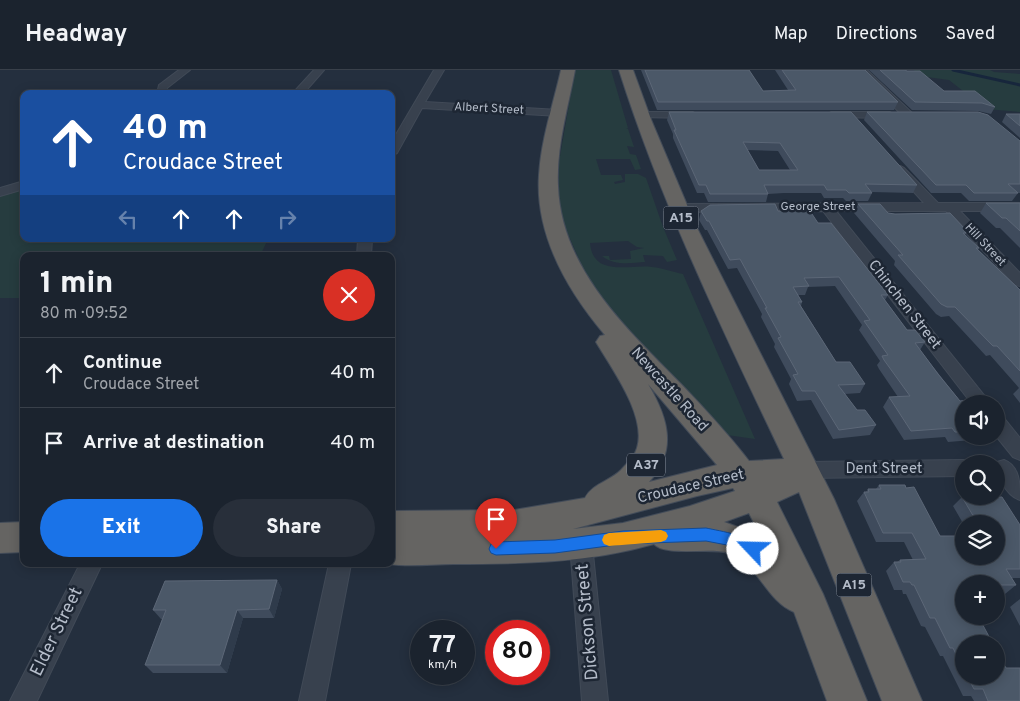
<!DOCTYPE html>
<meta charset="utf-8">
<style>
:root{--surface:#1b232e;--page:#282f3a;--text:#f1f3f6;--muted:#a0a4aa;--line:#39404a;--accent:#1a73e8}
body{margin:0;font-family:Overpass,sans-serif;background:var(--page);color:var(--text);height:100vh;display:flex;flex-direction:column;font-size:19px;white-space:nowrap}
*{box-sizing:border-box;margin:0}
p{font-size:16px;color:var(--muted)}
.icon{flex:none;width:28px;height:28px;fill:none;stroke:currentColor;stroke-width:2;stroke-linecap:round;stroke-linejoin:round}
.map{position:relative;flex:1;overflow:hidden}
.sheet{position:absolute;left:20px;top:182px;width:375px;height:315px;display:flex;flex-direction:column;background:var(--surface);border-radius:10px;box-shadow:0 2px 12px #0003,0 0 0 1px var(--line)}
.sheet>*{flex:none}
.banner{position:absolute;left:20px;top:20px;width:375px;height:152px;border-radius:10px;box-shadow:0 2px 12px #0003,0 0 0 1px var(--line);background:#1a4fa0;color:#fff;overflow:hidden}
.controls{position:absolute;left:955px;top:325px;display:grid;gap:10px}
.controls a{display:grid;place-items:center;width:50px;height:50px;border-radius:50%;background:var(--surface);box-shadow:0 2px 12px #0003,0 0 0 1px var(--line);font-size:25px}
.speed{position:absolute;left:410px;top:550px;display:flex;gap:10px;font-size:25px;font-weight:700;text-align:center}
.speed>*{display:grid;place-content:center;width:65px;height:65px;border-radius:50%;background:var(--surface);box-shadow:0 2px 12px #0003,0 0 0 1px var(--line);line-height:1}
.speed small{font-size:12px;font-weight:400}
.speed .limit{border:8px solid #d22;background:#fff;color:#111}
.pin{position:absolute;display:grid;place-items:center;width:42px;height:42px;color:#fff;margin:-51px -21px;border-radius:50% 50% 50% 0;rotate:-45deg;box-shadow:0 0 5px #0007}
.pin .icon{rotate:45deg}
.me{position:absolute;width:55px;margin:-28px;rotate:294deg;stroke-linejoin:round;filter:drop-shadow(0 0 4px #0008)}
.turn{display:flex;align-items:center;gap:18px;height:105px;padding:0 20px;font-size:22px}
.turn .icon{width:65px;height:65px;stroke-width:2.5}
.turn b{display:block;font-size:35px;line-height:42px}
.lanes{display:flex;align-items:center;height:48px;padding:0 20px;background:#0003;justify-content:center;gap:25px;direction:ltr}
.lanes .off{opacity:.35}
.round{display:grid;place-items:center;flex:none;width:52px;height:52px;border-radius:26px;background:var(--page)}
.overview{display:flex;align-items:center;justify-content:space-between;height:85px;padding:0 20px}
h1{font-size:30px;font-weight:800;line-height:38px}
.primary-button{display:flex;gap:10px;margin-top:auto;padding:10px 20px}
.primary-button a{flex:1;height:58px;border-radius:30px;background:var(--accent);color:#fff;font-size:20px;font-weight:800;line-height:58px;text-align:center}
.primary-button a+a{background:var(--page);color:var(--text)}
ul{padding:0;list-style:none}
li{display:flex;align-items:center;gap:15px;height:70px;padding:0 20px;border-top:1px solid var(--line)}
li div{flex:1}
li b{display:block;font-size:19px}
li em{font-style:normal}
header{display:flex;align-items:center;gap:30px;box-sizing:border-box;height:70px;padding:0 25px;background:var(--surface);border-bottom:1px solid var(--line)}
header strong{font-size:24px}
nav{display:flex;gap:28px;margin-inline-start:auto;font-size:18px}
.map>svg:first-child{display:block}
.green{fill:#263c3f}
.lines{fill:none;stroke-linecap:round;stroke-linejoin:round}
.stream{stroke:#17263c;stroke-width:3}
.minor-casing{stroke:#414a57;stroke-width:2}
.trunk-casing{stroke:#434c59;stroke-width:2}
.minor{fill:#38414e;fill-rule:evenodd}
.trunk{fill:#656462;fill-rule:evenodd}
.wall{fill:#3f4b5c;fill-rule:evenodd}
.shaded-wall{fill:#2f3b4b}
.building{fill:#4b5868;stroke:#5c6777;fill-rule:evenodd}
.route{fill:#1a73e8;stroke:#114b97}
.slow{fill:#f59e0b}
.labels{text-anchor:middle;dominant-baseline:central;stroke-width:5;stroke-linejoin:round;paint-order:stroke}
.far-street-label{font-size:12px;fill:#b4bcc9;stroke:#1d2633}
.shield{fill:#1d2633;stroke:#878f9c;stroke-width:1}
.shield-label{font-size:14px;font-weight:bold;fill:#b4bcc9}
.street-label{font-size:15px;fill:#b4bcc9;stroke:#1d2633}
.near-street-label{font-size:18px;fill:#b4bcc9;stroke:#1d2633}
</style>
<header>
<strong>Headway</strong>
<nav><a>Map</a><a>Directions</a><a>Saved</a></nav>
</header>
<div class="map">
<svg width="1020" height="631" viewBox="0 0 1020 631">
<rect width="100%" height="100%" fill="#242f3e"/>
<path class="green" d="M 575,0 L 611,0 L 628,58 L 626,59 L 628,59 L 634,77 L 627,76 L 630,84 L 636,85 L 641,99 L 635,100 L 630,89 L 596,89 L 601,105 L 621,105 L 623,110 L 614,112 L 615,114 L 625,112 L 625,104 L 638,104 L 646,108 L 663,157 L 677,190 L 667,192 L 663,186 L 643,185 L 645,192 C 631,193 614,196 602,186 L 609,186 L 610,190 L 631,189 L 630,181 L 644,178 L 637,177 L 628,171 L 590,173 C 593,208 630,194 652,197 C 663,198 673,202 683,204 L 755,369 L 727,365 L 635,271 L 602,229 L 584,201 L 562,150 L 558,131 L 559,92 Z
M 913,0 L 990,0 L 994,2 L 1020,4 L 1020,42 L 986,39 L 949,10 L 927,7 Z
M 24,118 L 24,169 L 268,169 L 260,186 L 24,186 L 24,228 L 0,228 L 0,125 Z"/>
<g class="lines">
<path class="stream" d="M 953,0 L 1020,15"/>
<g class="minor-casing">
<path id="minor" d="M 179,0 L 190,0 L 167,18 L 168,24 L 157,24 L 159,15 Z
M 314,0 L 324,0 L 303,24 L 292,24 Z
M 434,0 L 444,0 L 425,32 L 559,40 L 564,43 L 559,46 L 422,38 L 397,83 L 391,86 L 391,73 Z
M 857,0 L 867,0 L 912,43 L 913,45 L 912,47 L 904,47 Z
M 640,42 L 693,42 L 698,45 L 693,48 L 636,47 L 635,45 Z
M 831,42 L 890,42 L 895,45 L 890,48 L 827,47 L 826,45 Z
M 900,96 L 904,98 L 938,133 L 1020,133 L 1020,141 L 960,141 L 1020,203 L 1020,216 L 1015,215 L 946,141 L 836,141 L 991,334 L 972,334 L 823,141 L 677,142 L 671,138 L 677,134 L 924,133 L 894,100 Z
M 24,111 L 24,119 L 0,126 L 0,118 Z
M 358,169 L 372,169 L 371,186 L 357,186 Z
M 996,345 L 1003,347 L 1020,368 L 1020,390 L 1013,387 L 996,366 Z
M 964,390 L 972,394 L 964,394 L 964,406 L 805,408 L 798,406 L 795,400 L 798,394 L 805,392 Z
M 1004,390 C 1020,396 1020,414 1020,430 C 1007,426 995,405 997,392 Z
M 581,464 L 589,467 L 592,474 L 608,631 L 582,631 L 570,474 L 573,467 Z
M 80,494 L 102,494 L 37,631 L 10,631 Z
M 329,494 L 351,494 L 325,631 L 299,631 Z"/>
</g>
<g class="trunk-casing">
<path id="trunk" d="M 561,0 L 575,0 C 568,38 556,77 558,116 C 561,199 627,259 681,314 C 705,339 728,364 749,391 L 784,389 C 723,261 662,135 619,0 L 633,0 L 652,52 L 695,154 L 834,429 L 922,631 L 882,631 L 799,422 L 777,432 L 823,524 L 867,631 L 827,631 L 794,542 C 766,531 758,493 729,483 C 710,477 666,487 654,474 C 588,493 522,494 454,494 C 433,494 409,497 389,494 L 391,494 L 391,441 L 514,440 L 585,428 C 592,414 610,411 621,400 C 627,393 634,388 637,378 C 647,346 612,299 596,272 L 600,266 L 605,265 C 567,220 535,165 539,105 C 541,70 553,35 561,0 ZM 648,314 L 717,395 L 649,412 C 678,380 668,348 648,314 ZM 733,418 L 735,421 L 690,436 L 623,453 L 573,459 L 697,426 ZM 749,443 L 760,465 L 724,452 Z
M 24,452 L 24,482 L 0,483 L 0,453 Z"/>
</g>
<use href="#minor" class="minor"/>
<use href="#trunk" class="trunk"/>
</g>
<path class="wall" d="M 641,0 L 749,0 L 763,21 L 788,20 L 775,0 L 865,0 L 898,32 L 894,40 L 657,40 Z
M 869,0 L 905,0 L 944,21 L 995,37 L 991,44 L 978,41 L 912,40 Z
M 669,42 L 851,42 L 917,115 L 913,123 L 871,122 L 872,123 L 868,131 L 846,131 L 843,128 L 824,128 L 821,123 L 784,123 L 768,124 L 766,132 L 708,132 L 704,123 L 697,123 L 673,68 L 673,64 L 667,50 ZM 747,80 L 778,81 L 790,100 L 759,100 Z
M 867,42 L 1020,71 L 1020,123 L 1018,123 L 1012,131 L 969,131 L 961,123 L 931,123 L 864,50 Z
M 1006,44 L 1020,44 L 1020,68 L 1002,52 Z
M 986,133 L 1020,133 L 1020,178 L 1000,158 L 996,158 L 980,143 Z
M 858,134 L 888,143 L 966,160 L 965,161 L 966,163 L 965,165 L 979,178 L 978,180 L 1020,220 L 1020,333 L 1013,324 L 1019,318 L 990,285 L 986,286 L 949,246 L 941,247 L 936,244 L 894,195 L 895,191 L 854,143 Z
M 701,141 L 778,141 L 818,153 L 888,225 L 885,230 L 907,260 L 925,272 L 920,280 L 960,331 L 964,334 L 964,366 L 987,366 L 985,369 L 948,372 L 945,367 L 904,370 L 883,337 L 889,327 L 898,327 L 879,299 L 877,295 L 880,291 L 859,260 L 862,255 L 835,216 L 808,217 L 805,225 L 798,225 L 802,232 L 801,236 L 836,292 L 865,314 L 860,323 L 845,324 L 857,340 L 876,355 L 870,365 L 833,369 L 811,330 L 797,331 L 789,314 L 791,309 L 774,277 L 775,274 L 761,247 L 762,244 L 737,198 L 728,199 L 707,160 L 705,160 L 699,150 Z
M 879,415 L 906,418 L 940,466 L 964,486 L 996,454 L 964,454 L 964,455 L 953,436 L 962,427 L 1020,455 L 1020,508 L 1012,508 L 1016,515 L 1005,524 L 996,524 L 996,514 L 964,514 L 964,546 L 988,546 L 981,552 L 964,574 L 964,606 L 996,606 L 1020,631 L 974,631 L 971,626 L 963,626 L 943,586 L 940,586 L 925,557 L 921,556 L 906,524 L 903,524 L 902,520 L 894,520 L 886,501 L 894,492 L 897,492 L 900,490 L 913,490 L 904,472 L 876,472 L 857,431 L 864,422 L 866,422 L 868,419 L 876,419 Z
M 277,510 L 282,519 L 274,548 L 243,548 L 227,603 L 153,603 L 145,595 L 162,549 L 161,549 L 153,540 Z
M 1020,529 L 1020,556 L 1010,537 Z"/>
<path class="shaded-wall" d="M 277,510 L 282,519 L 274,548 L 269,539 Z
M 237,540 L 243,548 L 227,603 L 220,595 Z"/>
<path class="building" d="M 645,0 L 749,0 L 763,21 L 796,20 L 782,0 L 865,0 L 898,32 L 658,32 Z
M 880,0 L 905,0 L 907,1 L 920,1 L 944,21 L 975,21 L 995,37 L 982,33 L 915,32 Z
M 669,42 L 851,42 L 917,115 L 865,114 L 872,123 L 849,123 L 846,120 L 827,120 L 824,115 L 764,115 L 768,124 L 710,124 L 706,115 L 699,115 L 674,60 L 676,60 ZM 743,72 L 780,73 L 798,100 L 759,100 Z
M 867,42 L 978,42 L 988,45 L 1020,71 L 1020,114 L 1008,114 L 1018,123 L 974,123 L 966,115 L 936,115 Z
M 1006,44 L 1020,44 L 1020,56 Z
M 986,133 L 1020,133 L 1020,161 L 1006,148 L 1002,148 Z
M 775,134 L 778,141 L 810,141 L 818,153 L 831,153 L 888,225 L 881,225 L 907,260 L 915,260 L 925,272 L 915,273 L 938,304 L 960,331 L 969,330 L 972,334 L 964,334 L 964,362 L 955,362 L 952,358 L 911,361 L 889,327 L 910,326 L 884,290 L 882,286 L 888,285 L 864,251 L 870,250 L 839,207 L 804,208 L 809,216 L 793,217 L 802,232 L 798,232 L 836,292 L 850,292 L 865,314 L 838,315 L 857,340 L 865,340 L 876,355 L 839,360 L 815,321 L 802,321 L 793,305 L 798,304 L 778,268 L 781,267 L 765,238 L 767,238 L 740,189 L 730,190 L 709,151 L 707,151 L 701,141 L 710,135 Z
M 858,134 L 880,134 L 888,143 L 895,144 L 950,143 L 966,160 L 963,160 L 966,163 L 963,163 L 979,178 L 976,178 L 1020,220 L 1020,301 L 997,276 L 993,276 L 955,237 L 947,237 L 941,234 L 898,185 L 903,185 Z
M 879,415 L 905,415 L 906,418 L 914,417 L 940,466 L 964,466 L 964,486 L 996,486 L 996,454 L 978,454 L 962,427 L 1002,427 L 1020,455 L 1020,499 L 1006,499 L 1016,515 L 996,515 L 996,514 L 964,514 L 964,546 L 978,546 L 993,574 L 964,574 L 964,600 L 953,578 L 950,578 L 935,548 L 930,548 L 914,515 L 912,515 L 910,512 L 903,512 L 894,492 L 901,492 L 900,490 L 926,489 L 912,463 L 883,463 L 864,422 L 869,422 L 868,419 L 881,419 Z
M 277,510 L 269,539 L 237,540 L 220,595 L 145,595 L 166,540 L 153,540 L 165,511 Z
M 996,580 L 1006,598 L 1020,598 L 1020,631 L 988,631 L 983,619 L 974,619 L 967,606 L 996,606 Z"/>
<path class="route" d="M 706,458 C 720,461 754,466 760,479 L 758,484 L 753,486 L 732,476 L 706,471 L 623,474 L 555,483 L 496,485 L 491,483 L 489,479 L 491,474 L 496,472 L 555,470 L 623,461 Z"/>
<path class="slow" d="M 661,460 L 666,462 L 668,466 L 666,470 L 661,472 L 609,476 L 604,474 L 602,470 L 604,465 L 609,463 Z"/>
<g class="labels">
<g class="far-street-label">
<text transform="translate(489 39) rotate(3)">Albert Street</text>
<text x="818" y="137">George Street</text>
<text transform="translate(985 175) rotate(47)">Hill Street</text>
</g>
<g class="shield">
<rect x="663.5" y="136.5" width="35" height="23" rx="4"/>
<rect x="627" y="383.5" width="38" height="23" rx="4"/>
<rect x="836.5" y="503.5" width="35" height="23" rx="4"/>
</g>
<g class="shield-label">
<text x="681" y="148">A15</text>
<text x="646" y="395">A37</text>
<text x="854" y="515">A15</text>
</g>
<g class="street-label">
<text transform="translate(904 235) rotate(52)">Chinchen Street</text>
<text transform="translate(669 320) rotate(48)">Newcastle Road</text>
<text x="884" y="399">Dent Street</text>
<text transform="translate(691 417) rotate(-13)">Croudace Street</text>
</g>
<g class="near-street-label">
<text transform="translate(588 552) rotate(-95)">Dickson Street</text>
<text transform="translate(57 562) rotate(-64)">Elder Street</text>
</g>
</g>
</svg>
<div class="controls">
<a><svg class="icon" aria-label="sound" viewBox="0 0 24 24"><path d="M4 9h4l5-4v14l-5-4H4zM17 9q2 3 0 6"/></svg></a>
<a><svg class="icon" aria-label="search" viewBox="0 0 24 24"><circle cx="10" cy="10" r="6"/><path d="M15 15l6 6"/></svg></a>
<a><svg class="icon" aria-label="layers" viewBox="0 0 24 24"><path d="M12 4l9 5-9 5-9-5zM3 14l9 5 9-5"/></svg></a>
<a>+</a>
<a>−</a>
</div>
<div class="speed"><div>77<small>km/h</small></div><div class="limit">80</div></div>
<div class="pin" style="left:496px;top:479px;background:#d93025"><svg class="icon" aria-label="arrive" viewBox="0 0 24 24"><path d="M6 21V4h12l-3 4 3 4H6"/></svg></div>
<svg class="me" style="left:753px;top:479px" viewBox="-20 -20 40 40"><circle r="19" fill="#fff"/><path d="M0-13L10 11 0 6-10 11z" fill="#1a73e8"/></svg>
<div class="banner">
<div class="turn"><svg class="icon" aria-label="ahead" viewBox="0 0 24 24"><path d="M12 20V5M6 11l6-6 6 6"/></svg><div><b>40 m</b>Croudace Street</div></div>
<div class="lanes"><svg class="icon off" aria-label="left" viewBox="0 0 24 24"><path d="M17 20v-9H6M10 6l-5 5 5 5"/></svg><svg class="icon" aria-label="ahead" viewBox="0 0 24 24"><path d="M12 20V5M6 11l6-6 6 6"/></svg><svg class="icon" aria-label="ahead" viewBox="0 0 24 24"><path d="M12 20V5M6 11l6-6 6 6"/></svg><svg class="icon off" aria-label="right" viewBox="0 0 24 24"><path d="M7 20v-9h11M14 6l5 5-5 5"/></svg></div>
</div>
<section class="sheet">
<div class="overview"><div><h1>1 min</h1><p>80 m · 09:52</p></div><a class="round" style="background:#d93025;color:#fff"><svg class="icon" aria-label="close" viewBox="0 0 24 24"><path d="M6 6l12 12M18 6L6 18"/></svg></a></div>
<ul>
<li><svg class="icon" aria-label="ahead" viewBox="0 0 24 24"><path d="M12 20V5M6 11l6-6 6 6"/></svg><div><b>Continue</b><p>Croudace Street</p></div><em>40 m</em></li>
<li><svg class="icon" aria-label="arrive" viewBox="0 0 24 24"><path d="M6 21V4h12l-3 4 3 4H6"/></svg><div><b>Arrive at destination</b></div><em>40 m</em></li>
</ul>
<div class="primary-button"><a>Exit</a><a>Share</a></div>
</section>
</div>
